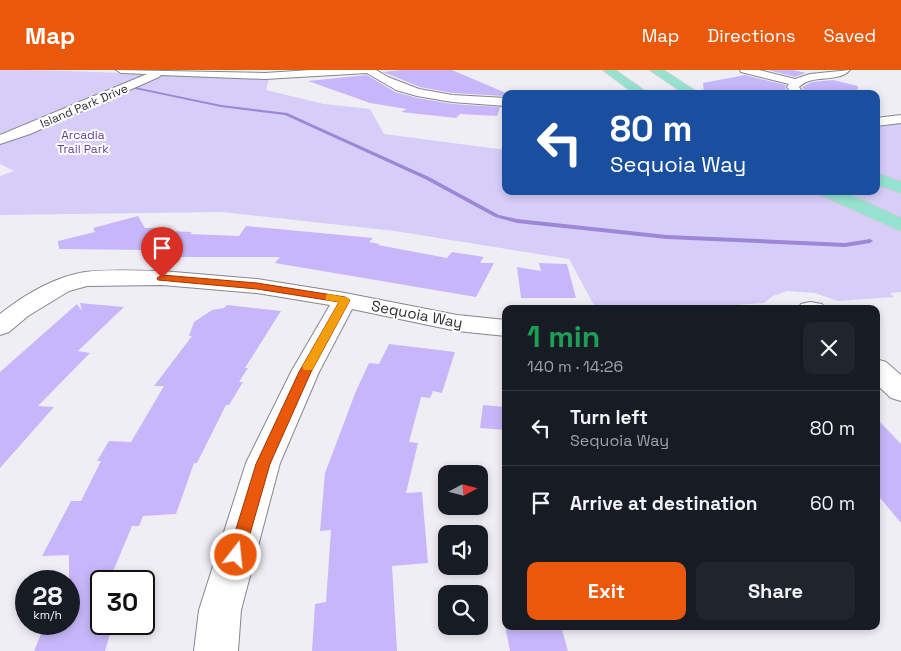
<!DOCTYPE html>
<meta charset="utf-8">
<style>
:root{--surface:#171b24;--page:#20242c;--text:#f1f3f6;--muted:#9ea1a6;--line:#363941;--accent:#ea580c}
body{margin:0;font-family:"Space Grotesk",sans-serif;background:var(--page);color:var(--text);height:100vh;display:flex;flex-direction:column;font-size:19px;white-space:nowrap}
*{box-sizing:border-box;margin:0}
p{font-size:16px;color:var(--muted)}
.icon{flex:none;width:28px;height:28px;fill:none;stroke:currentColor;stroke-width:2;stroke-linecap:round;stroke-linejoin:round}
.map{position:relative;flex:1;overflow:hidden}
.sheet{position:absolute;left:502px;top:235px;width:378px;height:325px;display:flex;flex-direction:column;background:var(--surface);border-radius:10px;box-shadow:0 2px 8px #0003}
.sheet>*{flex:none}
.hud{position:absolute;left:502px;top:20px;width:378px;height:105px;border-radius:10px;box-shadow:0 2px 8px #0003;background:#1a4fa0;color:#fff;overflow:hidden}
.needle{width:32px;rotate:83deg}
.controls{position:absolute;left:438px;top:395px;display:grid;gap:10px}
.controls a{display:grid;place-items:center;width:50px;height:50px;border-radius:10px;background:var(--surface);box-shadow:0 2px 8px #0003;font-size:25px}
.speed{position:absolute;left:15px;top:500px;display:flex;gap:10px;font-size:25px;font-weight:700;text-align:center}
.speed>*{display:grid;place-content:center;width:65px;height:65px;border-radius:50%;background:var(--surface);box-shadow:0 2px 8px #0003;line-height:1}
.speed small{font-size:12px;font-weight:400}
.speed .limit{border:2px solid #111;border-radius:8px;background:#fff;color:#111}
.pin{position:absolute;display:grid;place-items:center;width:42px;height:42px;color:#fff;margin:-51px -21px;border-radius:50% 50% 50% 0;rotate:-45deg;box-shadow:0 0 5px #0007}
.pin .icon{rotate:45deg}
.me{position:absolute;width:55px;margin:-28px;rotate:16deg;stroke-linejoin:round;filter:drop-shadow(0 0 4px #0008)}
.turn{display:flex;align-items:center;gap:18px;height:105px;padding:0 25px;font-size:22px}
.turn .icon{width:65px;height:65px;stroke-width:2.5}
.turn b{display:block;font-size:35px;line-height:42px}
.round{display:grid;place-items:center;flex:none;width:52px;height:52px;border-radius:10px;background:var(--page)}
.summary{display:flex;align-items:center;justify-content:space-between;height:85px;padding:0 25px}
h1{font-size:30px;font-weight:700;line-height:38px;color:#1e9e55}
.button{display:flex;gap:10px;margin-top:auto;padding:10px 25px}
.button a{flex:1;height:58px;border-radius:10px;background:var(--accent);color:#fff;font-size:20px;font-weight:700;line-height:58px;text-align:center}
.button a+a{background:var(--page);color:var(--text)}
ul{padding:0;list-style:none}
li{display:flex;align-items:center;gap:15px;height:75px;padding:0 25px;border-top:1px solid var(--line)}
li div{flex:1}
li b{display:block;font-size:19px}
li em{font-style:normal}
header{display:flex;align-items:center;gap:30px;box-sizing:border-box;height:70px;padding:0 25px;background:var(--accent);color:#fff}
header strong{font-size:24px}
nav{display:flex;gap:28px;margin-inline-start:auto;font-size:18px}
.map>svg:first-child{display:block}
.green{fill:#d7cdf9}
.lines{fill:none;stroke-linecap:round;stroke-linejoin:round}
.stream{fill:#9b86d7;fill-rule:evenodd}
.building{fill:#c7b7fa}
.minor-casing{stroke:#87868c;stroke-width:2}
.major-casing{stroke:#cdcdce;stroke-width:2}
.minor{fill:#fff;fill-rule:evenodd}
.major{fill:#96e2d0;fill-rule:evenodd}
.route{fill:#ea580c;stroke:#983908}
.slow{fill:#f59e0b}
.labels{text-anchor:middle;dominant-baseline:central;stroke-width:4;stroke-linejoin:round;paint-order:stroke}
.far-street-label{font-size:12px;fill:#2f2e31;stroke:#fff}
.far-park-label{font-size:12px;fill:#5e3e9e;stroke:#fff}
.street-label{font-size:15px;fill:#2f2e31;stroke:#fff}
</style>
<header>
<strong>Map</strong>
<nav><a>Map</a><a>Directions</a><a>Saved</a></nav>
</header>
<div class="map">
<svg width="901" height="581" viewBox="0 0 901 581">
<rect width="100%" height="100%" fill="#f0eef5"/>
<path class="green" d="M 0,0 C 90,0 179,7 269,8 L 266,20 L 324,34 L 370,39 L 384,64 L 506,80 L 506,121 L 876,121 L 876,57 L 901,53 L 901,222 L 890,223 L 894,227 L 838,231 L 815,223 L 787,221 L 773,226 L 764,233 L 683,239 L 596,239 L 569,189 L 395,161 L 222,142 L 0,145 L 0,106 L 14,101 L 0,94 Z"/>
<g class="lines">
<path class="stream" d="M 125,15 L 221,35 L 287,43 L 429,107 L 499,145 L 517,149 L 667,165 L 845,173 L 870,169 L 873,171 L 870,173 L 845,177 L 667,169 L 517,153 L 495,147 L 425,109 L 285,45 L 221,37 L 126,17 Z"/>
</g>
<path class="building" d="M 401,0 L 452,0 L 506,23 L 504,26 L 452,23 L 420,17 L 383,2 Z
M 768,0 L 793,0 L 806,3 L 795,7 Z
M 367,5 L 395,22 L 417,28 L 452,34 L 500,37 L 497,46 L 460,44 L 456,48 L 401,42 L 407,39 L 370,33 L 308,11 Z
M 745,5 L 786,15 L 785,18 L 790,24 L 704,22 L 703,13 Z
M 833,10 L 858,16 L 857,24 L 806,24 L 802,17 L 812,12 Z
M 138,146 L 145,158 L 166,158 L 147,180 L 59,179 L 58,171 L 95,162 L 93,158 Z
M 246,156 L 373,168 L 369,172 L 380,174 L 378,175 L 447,188 L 452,182 L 484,187 L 480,193 L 494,193 L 476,227 L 275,193 L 280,187 L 150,187 L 155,182 L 149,181 L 164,161 L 192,162 L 190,164 L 239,166 Z
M 539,193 L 567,194 L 576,228 L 521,228 L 517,197 L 541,201 Z
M 80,233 L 124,237 L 78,281 L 90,283 L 38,336 L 54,337 L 0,398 L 0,302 L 77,234 L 82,241 Z
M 227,235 L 281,241 L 245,298 L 248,298 L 239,312 L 243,312 L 229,335 L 226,335 L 197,393 L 194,393 L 176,444 L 143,446 L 139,456 L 132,456 L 109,511 L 101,511 L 101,554 L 113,554 L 105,581 L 34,581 L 45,554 L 69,554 L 69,485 L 42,486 L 71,431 L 81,431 L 101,391 L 97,391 L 109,371 L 131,372 L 164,316 L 154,316 L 192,266 L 189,266 L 194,252 L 212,240 L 224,238 Z
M 389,274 L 455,282 L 442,323 L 433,321 L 430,328 L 421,327 L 409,372 L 418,373 L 406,423 L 422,422 L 428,493 L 392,496 L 397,581 L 312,581 L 315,534 L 326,532 L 331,460 L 320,461 L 325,403 L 356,321 L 369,293 L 379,294 Z
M 483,335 L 506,337 L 506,360 L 480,358 Z
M 876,348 L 901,374 L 901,453 L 876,423 Z
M 505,556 L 561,556 L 568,581 L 510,581 Z"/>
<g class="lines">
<g class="minor-casing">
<path id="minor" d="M 116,0 L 265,3 L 311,0 L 376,0 L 388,7 L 419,19 L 452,25 L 506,28 L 506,36 L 452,32 L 417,26 L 396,20 L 367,3 L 265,9 L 161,5 L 159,7 L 30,64 L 0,74 L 0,65 L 147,4 L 121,3 Z
M 740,0 L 759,0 L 795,9 L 810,4 L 850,0 C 837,14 813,3 799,17 L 804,24 L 792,24 L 787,17 L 789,14 L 741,2 Z
M 901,45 L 901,53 L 876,56 L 876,48 Z
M 162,201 L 257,209 L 345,223 L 457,245 L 506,250 L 506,266 L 457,261 L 352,239 L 319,302 L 280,393 L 241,540 L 238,581 L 194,581 L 199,540 L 246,393 L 291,302 L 330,235 L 257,223 L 162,215 L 87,216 L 69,221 L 28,246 L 9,262 L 0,265 L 0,244 C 24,225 54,207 85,202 C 110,199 137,201 162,201 Z
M 810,232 L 822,234 L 825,239 L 798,239 L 801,234 Z
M 876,289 L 886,292 L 901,305 L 901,331 L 891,328 L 876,314 Z"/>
</g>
<g class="major-casing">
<path id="major" d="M 603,0 L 615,0 L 649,24 L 635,24 Z
M 650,0 L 663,0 L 700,24 L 685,24 Z
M 876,103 L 901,112 L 901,123 L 876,114 Z
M 818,121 L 842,121 L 901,148 L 901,161 L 821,125 Z"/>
</g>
<use href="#minor" class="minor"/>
<use href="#major" class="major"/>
</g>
<path class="route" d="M 162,205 L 257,213 L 345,227 L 350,230 L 311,302 L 270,394 L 244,485 L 242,490 L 236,492 L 231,490 L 228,485 L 256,394 L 299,302 L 339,232 L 257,219 L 158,210 L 157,208 Z"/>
<path class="slow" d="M 329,224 L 349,228 L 350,230 L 312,300 L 304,300 L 302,297 L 339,232 L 326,230 L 326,225 Z"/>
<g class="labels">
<g class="far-street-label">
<text transform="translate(84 36) rotate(-23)">Island Park Drive</text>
</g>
<g class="far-park-label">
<text x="83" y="65">Arcadia<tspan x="83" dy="14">Trail Park</tspan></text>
</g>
<g class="street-label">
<text transform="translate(417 244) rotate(11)">Sequoia Way</text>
</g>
</g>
</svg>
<div class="controls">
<a><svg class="needle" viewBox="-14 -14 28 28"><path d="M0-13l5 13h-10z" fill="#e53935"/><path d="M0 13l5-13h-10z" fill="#9ea1a6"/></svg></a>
<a><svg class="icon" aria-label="sound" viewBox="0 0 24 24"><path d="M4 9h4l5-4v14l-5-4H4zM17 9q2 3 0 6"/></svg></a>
<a><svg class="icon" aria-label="search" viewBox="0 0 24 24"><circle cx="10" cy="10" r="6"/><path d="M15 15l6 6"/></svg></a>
</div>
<div class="speed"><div>28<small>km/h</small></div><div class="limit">30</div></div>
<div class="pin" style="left:162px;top:208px;background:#d93025"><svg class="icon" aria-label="arrive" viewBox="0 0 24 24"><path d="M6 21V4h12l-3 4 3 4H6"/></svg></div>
<svg class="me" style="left:236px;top:485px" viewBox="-20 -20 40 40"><circle r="17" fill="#ea580c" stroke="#fff" stroke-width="3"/><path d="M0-11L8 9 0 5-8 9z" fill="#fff"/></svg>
<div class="hud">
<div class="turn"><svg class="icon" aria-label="left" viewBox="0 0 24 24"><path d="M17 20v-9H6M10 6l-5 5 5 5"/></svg><div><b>80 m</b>Sequoia Way</div></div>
</div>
<section class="sheet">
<div class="summary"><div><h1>1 min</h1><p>140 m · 14:26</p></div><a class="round"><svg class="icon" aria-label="close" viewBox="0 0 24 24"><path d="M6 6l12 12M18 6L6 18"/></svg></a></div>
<ul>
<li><svg class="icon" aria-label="left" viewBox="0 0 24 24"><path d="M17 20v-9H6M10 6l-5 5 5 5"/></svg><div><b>Turn left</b><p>Sequoia Way</p></div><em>80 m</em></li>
<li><svg class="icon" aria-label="arrive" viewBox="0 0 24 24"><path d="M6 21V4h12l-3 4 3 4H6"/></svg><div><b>Arrive at destination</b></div><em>60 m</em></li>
</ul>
<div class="button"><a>Exit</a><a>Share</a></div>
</section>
</div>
